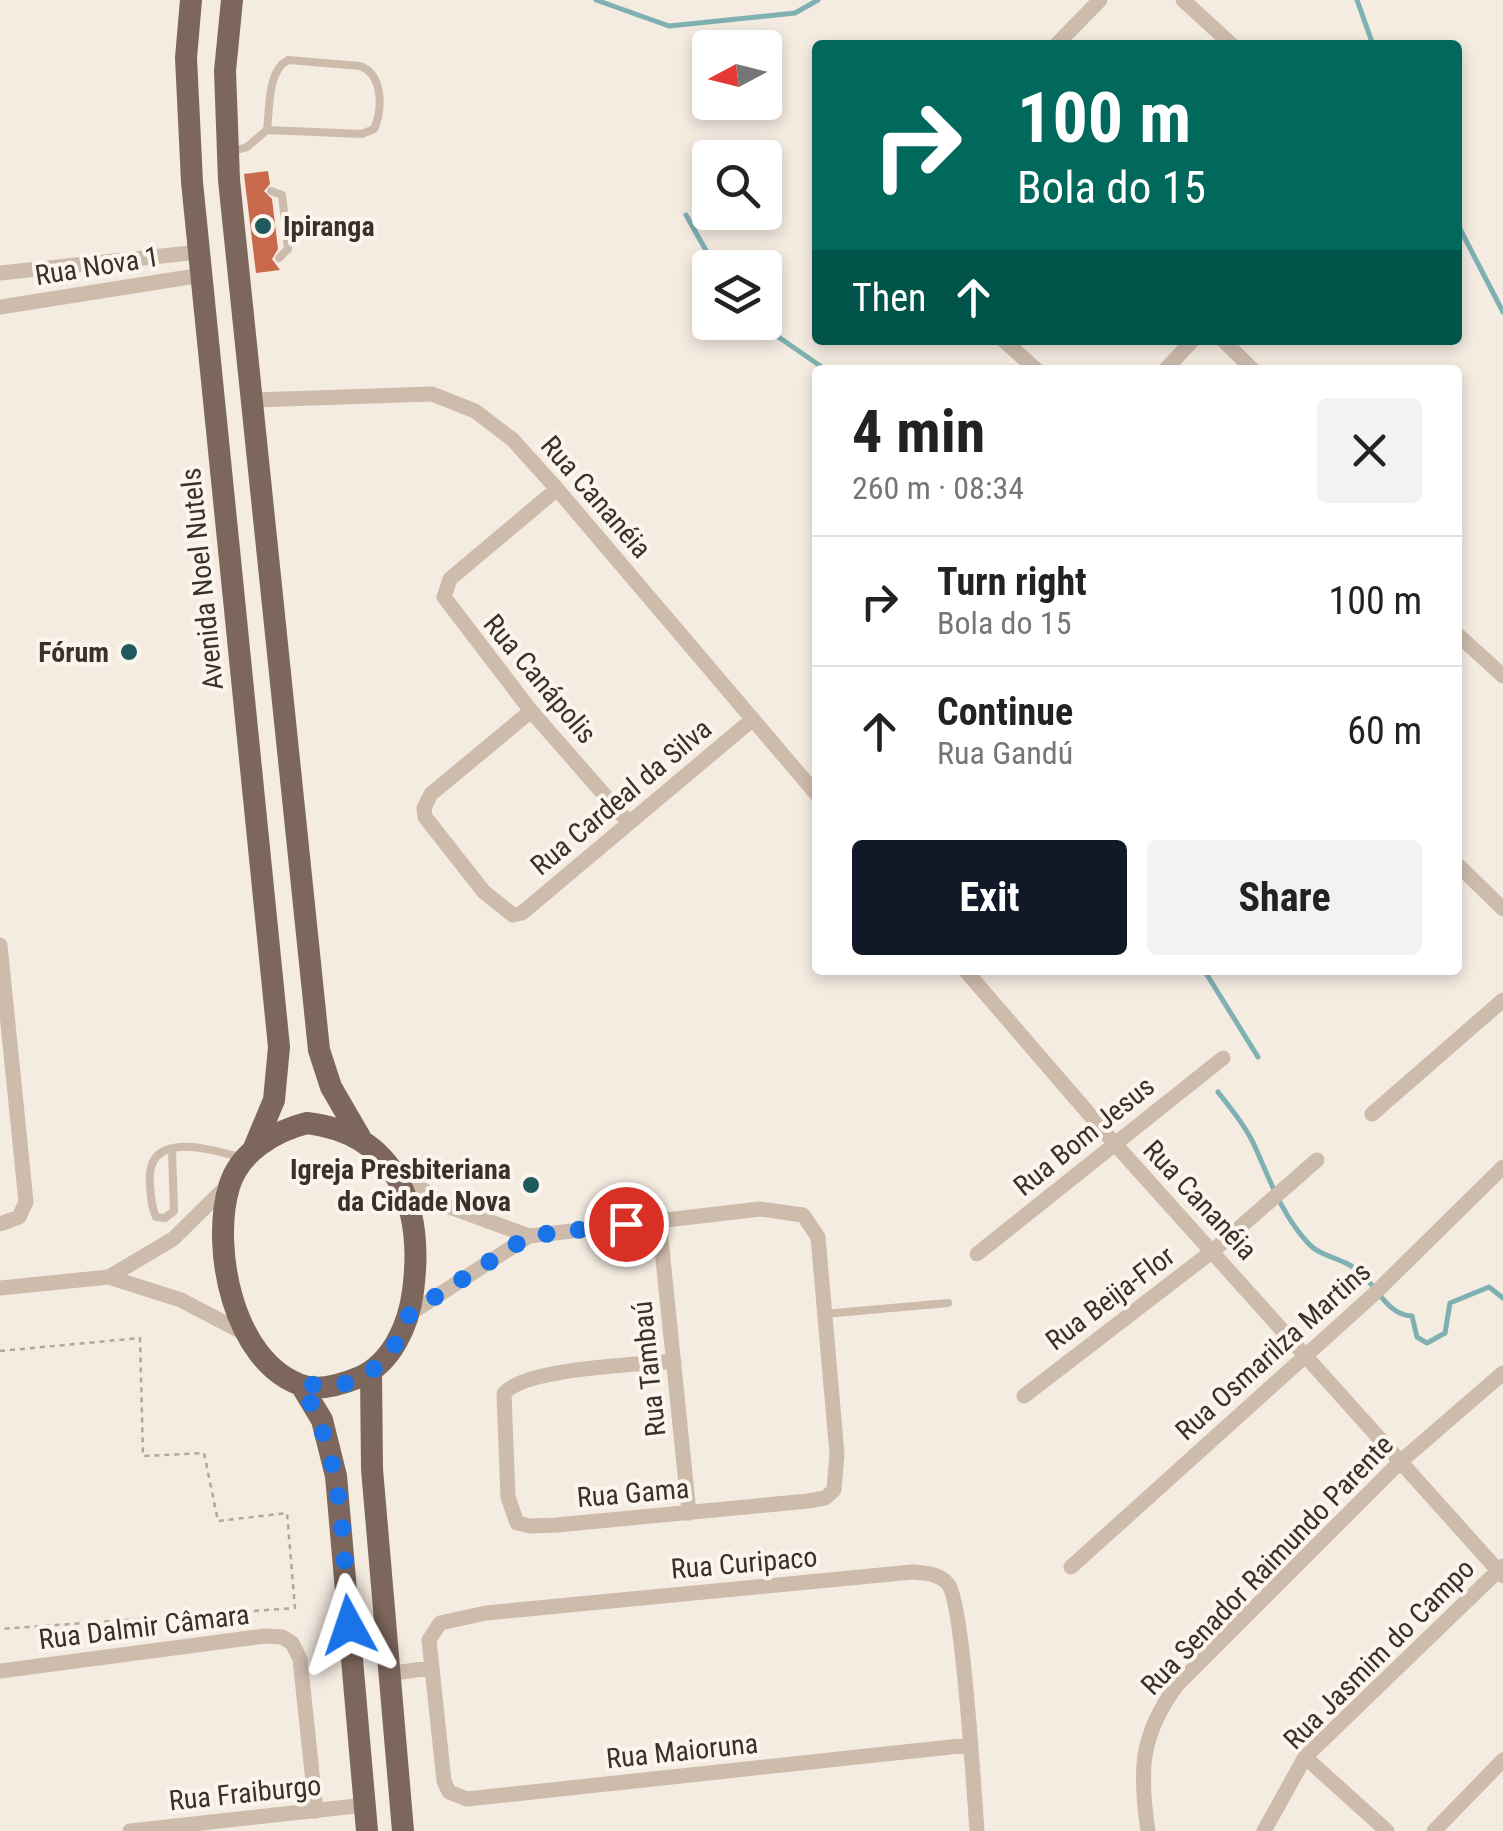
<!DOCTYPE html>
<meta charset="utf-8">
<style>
:root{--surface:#fff;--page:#f2f2f2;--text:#222;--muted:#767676;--line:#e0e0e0;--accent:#111827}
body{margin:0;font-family:"Roboto Condensed",sans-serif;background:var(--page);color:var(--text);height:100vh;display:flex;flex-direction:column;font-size:38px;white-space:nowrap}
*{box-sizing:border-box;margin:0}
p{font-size:32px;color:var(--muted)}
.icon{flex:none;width:55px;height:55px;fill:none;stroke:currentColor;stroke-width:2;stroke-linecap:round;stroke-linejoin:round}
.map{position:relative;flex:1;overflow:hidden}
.details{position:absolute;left:812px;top:365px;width:650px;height:610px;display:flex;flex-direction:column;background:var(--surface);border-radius:10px;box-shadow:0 5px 15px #0003}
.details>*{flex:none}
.guide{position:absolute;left:812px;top:40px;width:650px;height:305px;border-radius:10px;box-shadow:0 5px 15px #0003;background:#00695c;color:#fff;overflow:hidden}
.needle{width:65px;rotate:263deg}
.controls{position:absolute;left:692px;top:30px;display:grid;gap:20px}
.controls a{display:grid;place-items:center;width:90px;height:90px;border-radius:10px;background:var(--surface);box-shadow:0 5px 15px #0003;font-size:50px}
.pin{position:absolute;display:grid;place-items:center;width:85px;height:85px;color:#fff;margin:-42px;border:5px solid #fff;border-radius:50%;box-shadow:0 2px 10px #0007}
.me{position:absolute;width:110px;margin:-55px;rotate:355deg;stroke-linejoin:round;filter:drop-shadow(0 0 8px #0008)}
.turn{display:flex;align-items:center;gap:35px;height:210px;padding:0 40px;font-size:45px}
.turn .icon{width:130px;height:130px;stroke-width:2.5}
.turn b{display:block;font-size:70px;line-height:85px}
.then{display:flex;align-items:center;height:95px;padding:0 40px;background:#0003;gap:20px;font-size:38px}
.round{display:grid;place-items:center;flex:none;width:105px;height:105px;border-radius:10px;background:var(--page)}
.summary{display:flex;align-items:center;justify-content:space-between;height:170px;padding:0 40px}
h1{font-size:60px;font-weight:700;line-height:75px}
.action{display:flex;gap:20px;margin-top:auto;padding:20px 40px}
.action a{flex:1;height:115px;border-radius:10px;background:var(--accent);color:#fff;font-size:40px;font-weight:700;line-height:115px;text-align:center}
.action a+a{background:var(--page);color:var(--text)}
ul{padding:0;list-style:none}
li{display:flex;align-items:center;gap:30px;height:130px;padding:0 40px;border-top:2px solid var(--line)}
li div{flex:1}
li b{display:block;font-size:38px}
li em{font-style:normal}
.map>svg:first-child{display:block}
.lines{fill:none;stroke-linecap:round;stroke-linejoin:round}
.stream{stroke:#7fb0b2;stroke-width:5}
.building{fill:#c8694b}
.path{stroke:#b9a596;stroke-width:2.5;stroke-dasharray:5 5;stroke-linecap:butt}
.service{stroke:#cdbbac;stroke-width:8}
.minor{stroke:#cdbbac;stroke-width:15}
.primary{stroke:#7d675c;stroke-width:22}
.route{stroke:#1a73e8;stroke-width:18;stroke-dasharray:0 32.4}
.poi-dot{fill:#1f5a5e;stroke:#fbf5ee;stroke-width:4}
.labels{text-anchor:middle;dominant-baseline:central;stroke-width:8;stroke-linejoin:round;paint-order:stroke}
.poi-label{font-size:28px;font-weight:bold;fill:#3b302b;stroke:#fbf5ee;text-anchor:end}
.street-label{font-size:28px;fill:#3b302b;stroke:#fbf5ee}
</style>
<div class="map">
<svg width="1503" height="1831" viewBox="0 0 1503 1831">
<rect width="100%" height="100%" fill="#f4ebe1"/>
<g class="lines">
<path class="stream" d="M 596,0 L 669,26 L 795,13 L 818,0
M 1357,0 L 1373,45
M 686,215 L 716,268
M 1458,225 L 1503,312
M 757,322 L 826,370
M 1204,970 L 1258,1057
M 1218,1092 C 1232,1110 1247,1128 1256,1149 C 1271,1183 1283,1216 1308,1243 C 1321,1258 1346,1258 1361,1273 C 1377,1288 1388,1315 1412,1316 L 1417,1337 L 1427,1343 L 1445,1333 L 1450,1303 L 1489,1287 L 1503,1298"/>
</g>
<path class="building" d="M 268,171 L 270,184 L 264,191 L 272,199 L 278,249 L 272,259 L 280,270 L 256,273 L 244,174 Z"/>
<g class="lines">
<path class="path" d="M 0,1351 L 140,1338 L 143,1456 L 204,1453 L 218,1521 L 287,1513 L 295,1608 L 0,1629"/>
<path class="service" d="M 230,152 L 247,147 L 267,130 L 362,134 L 374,129 C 383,109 383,74 360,66 L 288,60 C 267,71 270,108 267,130
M 271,191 L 282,195 L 288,249 L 279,258
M 172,1150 L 174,1211 L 165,1218 L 156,1217 C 151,1206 151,1197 150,1185 C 145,1130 205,1148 240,1157
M 824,1314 L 948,1303"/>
<path class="minor" d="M 1183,0 L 1232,45
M 1056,45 L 1100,0
M 0,273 L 199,252
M 0,307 L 202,275
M 1003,340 L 1037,370
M 1223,340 L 1253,370
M 1165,370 L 1193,340
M 253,400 L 432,394 L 475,411 L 513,440 L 557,489 L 818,796
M 557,489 L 450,579 L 444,597 L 531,711 L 629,823
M 1458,635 L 1503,676
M 531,711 L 431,794 L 424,808 L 425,817 L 484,892 L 513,915 L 522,913 L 753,719
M 1458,865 L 1503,909
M 0,945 L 26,1202 L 19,1217 L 0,1224
M 965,970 L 1115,1144 L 1503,1576
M 1372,1114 L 1503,1000
M 395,1169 L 444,1205 L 529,1236
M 659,1220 L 689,1513
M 977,1254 L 1223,1058
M 109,1277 L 173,1239 L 229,1184
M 0,1288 L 109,1277 L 181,1300 L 244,1333
M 411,1313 L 529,1236 L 760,1209 L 803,1215 L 818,1237 L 837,1454 L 834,1490 L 825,1498 L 808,1501 L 557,1525 L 530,1526 L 517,1523 L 508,1497 L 504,1394 C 522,1368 639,1365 674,1361
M 1024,1396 L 1214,1250 L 1317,1160
M 1071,1567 L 1373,1295 L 1503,1167
M 0,1671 L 265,1636 L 282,1637 L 292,1643 L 300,1659 L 316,1811
M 388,1674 L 429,1668
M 969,1745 L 467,1799 L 449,1792 L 444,1781 L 429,1640 L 440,1623 L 486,1613 L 912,1572 C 924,1573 939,1573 948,1584 C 963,1601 974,1794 977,1831
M 1305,1757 L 1387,1831
M 130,1831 L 365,1805
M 1148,1831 C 1139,1771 1140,1735 1177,1685 L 1400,1462 L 1503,1373
M 1264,1831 L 1305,1757 L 1503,1566
M 1434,1831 L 1503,1760"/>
<path class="primary" d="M 191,0 L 186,58 L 192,182 L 279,1047 L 274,1100 L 254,1148
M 232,0 L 225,71 L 229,180 L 319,1050 L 331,1087 L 360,1137
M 307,1123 C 398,1134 424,1209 413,1291 C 409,1324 392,1363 360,1377 C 343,1384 319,1392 301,1385 C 233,1361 211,1248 229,1187 C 239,1152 275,1131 307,1123 Z
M 371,1372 L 372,1469 L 403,1831
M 301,1385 L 322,1420 L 336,1476 L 367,1831"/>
</g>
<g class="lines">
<path class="route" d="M 349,1625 C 342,1541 345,1460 301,1385 L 344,1384 L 371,1372 L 398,1341 L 410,1313 L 529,1236 L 626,1224"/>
</g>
<g class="poi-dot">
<circle cx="263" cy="226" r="10"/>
<circle cx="129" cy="652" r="10"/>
<circle cx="531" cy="1185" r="10"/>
</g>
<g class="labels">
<g class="poi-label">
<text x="283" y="226" text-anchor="start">Ipiranga</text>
<text x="109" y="652">Fórum</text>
<text x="511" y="1169">Igreja Presbiteriana<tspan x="511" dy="32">da Cidade Nova</tspan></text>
</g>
<g class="street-label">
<text transform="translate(97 266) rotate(-9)">Rua Nova 1</text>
<text transform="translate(596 497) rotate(49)">Rua Cananéia</text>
<text transform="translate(202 579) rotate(-96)">Avenida Noel Nutels</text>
<text transform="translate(540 679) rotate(50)">Rua Canápolis</text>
<text transform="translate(621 797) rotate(-40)">Rua Cardeal da Silva</text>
<text transform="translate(1084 1136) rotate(-39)">Rua Bom Jesus</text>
<text transform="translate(1200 1200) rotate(47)">Rua Cananéia</text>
<text transform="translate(1110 1298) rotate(-37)">Rua Beija-Flor</text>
<text transform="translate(1273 1351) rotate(-42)">Rua Osmarilza Martins</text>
<text transform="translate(649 1369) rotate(-96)">Rua Tambaú</text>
<text transform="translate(633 1493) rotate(-5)">Rua Gama</text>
<text transform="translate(744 1563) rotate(-5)">Rua Curipaco</text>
<text transform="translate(1267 1565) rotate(-46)">Rua Senador Raimundo Parente</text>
<text transform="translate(144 1627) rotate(-7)">Rua Dalmir Câmara</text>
<text transform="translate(1379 1654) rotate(-45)">Rua Jasmim do Campo</text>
<text transform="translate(682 1751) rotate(-6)">Rua Maioruna</text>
<text transform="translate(245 1793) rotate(-6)">Rua Fraiburgo</text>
</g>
</g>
</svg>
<div class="controls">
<a><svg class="needle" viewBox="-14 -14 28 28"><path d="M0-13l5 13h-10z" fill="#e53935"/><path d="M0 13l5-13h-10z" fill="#767676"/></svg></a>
<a><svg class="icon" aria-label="search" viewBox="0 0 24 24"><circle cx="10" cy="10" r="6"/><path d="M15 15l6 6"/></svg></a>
<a><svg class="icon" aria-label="layers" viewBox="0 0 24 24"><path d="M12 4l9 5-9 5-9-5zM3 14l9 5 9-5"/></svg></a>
</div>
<div class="pin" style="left:626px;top:1224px;background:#d93025"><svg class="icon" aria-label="arrive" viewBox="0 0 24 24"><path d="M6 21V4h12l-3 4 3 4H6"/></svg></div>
<svg class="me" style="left:349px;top:1625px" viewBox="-20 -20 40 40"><path d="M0-17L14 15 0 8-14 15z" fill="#1a73e8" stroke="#fff" stroke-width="4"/></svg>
<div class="guide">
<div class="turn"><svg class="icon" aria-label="right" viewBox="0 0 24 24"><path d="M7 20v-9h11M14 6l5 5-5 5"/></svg><div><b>100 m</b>Bola do 15</div></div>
<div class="then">Then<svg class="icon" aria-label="ahead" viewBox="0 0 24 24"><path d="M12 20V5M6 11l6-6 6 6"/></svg></div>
</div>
<section class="details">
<div class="summary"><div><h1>4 min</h1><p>260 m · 08:34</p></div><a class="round"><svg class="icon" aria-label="close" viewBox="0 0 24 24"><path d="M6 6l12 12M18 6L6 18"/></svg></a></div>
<ul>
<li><svg class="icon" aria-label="right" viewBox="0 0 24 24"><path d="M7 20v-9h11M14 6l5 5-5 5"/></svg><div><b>Turn right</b><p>Bola do 15</p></div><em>100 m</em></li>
<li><svg class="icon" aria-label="ahead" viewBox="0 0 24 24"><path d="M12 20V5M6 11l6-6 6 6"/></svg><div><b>Continue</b><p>Rua Gandú</p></div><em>60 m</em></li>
</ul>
<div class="action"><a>Exit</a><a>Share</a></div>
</section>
</div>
